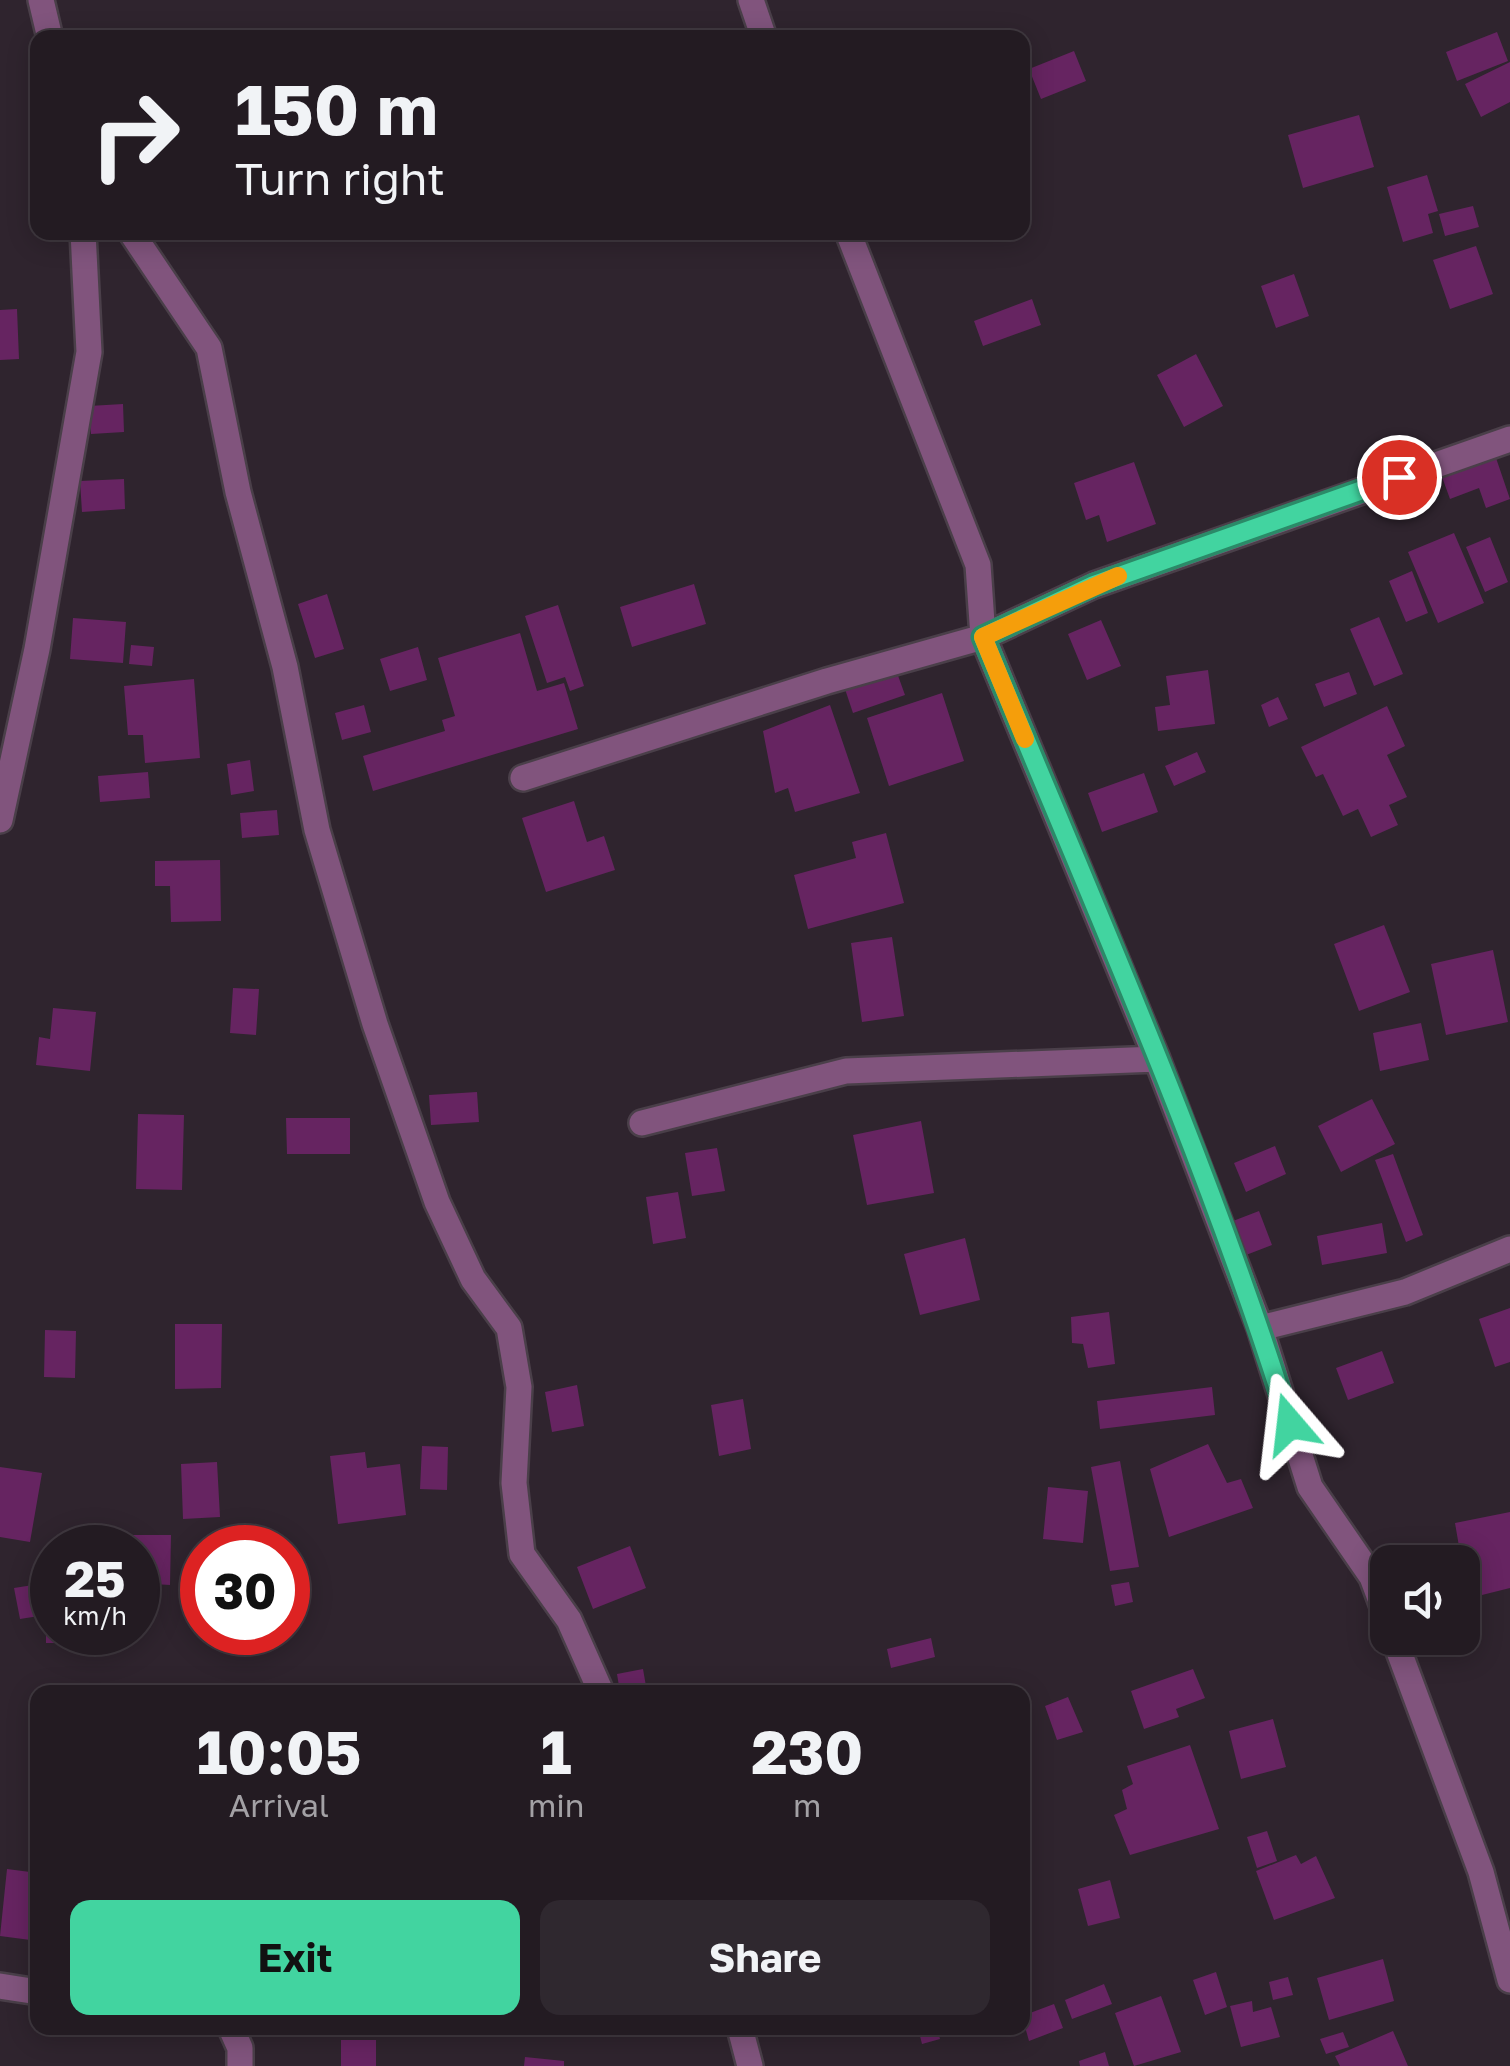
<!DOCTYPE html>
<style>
:root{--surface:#231b22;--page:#2f282f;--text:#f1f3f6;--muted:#a3a1a5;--line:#403940;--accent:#42d4a0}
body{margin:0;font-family:"Golos Text",sans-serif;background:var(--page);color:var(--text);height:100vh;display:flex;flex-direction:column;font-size:38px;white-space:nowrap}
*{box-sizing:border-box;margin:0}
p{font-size:32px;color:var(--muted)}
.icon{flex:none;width:55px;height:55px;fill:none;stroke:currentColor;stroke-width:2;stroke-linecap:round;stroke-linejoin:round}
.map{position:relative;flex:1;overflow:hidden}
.drawer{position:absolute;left:30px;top:1685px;width:1000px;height:350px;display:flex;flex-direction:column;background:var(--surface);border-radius:20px;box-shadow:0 5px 25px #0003,0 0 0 2px var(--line)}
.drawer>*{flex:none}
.hud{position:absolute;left:30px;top:30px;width:1000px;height:210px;border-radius:20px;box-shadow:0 5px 25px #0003,0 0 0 2px var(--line);background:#231b22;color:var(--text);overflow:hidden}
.tools{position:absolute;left:1370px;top:1545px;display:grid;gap:20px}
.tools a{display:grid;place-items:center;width:110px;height:110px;border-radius:20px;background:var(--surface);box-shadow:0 5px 25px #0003,0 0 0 2px var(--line);font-size:50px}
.speed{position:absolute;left:30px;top:1525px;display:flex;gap:20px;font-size:50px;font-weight:700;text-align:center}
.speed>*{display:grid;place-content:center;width:130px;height:130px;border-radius:50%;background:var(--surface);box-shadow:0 5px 25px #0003,0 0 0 2px var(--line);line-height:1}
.speed small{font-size:25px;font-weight:400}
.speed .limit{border:15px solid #d22;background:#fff;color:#111}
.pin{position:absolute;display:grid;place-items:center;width:85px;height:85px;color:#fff;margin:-42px;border:5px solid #fff;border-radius:50%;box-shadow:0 2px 10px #0007}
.me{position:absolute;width:110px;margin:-55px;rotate:343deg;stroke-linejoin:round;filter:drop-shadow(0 0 8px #0008)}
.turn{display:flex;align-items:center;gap:35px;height:210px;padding:0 40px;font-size:45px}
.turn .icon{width:130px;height:130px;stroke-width:2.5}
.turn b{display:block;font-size:70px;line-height:85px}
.eta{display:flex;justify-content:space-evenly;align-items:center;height:170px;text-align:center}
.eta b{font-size:60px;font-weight:700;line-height:70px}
.action{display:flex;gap:20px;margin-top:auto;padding:20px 40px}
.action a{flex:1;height:115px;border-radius:20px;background:var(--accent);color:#111;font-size:40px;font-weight:700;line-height:115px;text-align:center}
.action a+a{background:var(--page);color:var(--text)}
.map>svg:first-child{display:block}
.building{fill:#662461}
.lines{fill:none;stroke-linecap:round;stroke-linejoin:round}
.minor-casing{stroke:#4a3f49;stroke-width:30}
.minor{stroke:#81547d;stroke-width:25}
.route-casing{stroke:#2b8a68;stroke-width:25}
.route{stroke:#42d4a0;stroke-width:18}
.slow{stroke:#f59e0b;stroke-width:18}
</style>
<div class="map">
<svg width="1510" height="2066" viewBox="0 0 1510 2066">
<rect width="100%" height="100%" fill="#2f242e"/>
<path class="building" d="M 1497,32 L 1508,61 L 1457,81 L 1446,52 Z
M 1074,51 L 1086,81 L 1041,99 L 1029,69 Z
M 1510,62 L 1510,102 L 1481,117 L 1465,84 Z
M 1359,115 L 1374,167 L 1303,188 L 1288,135 Z
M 1427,175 L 1438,211 L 1428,214 L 1433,233 L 1403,242 L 1387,187 Z
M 1473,206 L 1479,227 L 1445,236 L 1439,214 Z
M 1476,246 L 1493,294 L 1450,309 L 1433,260 Z
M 1294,274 L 1309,316 L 1276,328 L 1261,286 Z
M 1032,299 L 1041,325 L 983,346 L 974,321 Z
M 17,309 L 19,359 L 0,360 L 0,310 Z
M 1196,354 L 1223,406 L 1184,427 L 1157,375 Z
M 123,404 L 124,432 L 91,434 L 89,406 Z
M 1496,458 L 1510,499 L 1486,508 L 1479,488 L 1450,499 L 1442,477 Z
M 1134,462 L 1156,524 L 1107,542 L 1099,515 L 1086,520 L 1074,483 Z
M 124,479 L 125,509 L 82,512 L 80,481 Z
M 1454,533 L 1484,603 L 1438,623 L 1408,552 Z
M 1490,537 L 1508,582 L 1485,592 L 1466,547 Z
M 1412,571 L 1428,613 L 1406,622 L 1389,581 Z
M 694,584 L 706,624 L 632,647 L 620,607 Z
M 327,594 L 344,649 L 315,658 L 298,604 Z
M 558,605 L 584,686 L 570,691 L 565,677 L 547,683 L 525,616 Z
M 1379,617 L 1403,674 L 1374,686 L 1350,629 Z
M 73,618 L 126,622 L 123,663 L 70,659 Z
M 1101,620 L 1121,666 L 1087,680 L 1068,634 Z
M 520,633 L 537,691 L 564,683 L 578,729 L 373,791 L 363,756 L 445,731 L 442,720 L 455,716 L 438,658 Z
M 131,645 L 154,647 L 152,666 L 129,664 Z
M 418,647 L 427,680 L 390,691 L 380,659 Z
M 896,670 L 905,695 L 853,713 L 845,689 Z
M 1208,670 L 1215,724 L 1158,731 L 1155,707 L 1170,705 L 1166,676 Z
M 1349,672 L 1357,694 L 1324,707 L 1315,684 Z
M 194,679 L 200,758 L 145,763 L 143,735 L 128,735 L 124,686 Z
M 942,693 L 964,761 L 889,786 L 867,718 Z
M 1278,697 L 1288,719 L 1269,727 L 1261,705 Z
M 364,705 L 371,732 L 342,740 L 335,713 Z
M 830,705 L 860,793 L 795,812 L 788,788 L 775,793 L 763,731 Z
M 1387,706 L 1405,746 L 1387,755 L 1407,797 L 1389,805 L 1398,825 L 1371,837 L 1358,809 L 1343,816 L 1323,774 L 1316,777 L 1301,747 Z
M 1197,752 L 1206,772 L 1174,786 L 1165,766 Z
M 250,760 L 254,791 L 231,795 L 227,764 Z
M 148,772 L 150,798 L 100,802 L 98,776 Z
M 1144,773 L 1158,812 L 1102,832 L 1088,793 Z
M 574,801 L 587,842 L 604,836 L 615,870 L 546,892 L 522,818 Z
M 277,810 L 279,835 L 242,838 L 240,813 Z
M 886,833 L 904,903 L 808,929 L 794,875 L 856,858 L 852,842 Z
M 220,860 L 221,921 L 171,922 L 170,886 L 155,886 L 155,861 Z
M 1384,925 L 1410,992 L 1359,1011 L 1334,944 Z
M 892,937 L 904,1016 L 862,1022 L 851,943 Z
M 1493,950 L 1508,1022 L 1446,1035 L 1431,964 Z
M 233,988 L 259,989 L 256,1035 L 230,1033 Z
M 53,1008 L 96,1012 L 90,1071 L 36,1065 L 39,1037 L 50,1039 Z
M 1421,1023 L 1429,1060 L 1380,1071 L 1373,1033 Z
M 477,1092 L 479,1122 L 431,1125 L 429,1095 Z
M 1372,1099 L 1395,1144 L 1341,1172 L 1318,1126 Z
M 138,1114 L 184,1115 L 182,1190 L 136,1189 Z
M 286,1118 L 350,1118 L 350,1154 L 287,1154 Z
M 921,1121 L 934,1193 L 867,1205 L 853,1135 Z
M 1275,1146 L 1286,1174 L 1246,1192 L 1234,1163 Z
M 717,1148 L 725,1191 L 692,1196 L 685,1153 Z
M 1393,1154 L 1423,1235 L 1406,1242 L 1375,1160 Z
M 678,1192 L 686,1238 L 653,1244 L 646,1197 Z
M 1259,1211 L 1272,1245 L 1246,1255 L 1233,1221 Z
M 1382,1223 L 1387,1253 L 1322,1265 L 1317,1236 Z
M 965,1238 L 980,1300 L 920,1315 L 904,1254 Z
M 1510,1308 L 1510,1362 L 1495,1367 L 1479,1319 Z
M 1109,1312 L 1115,1364 L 1088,1368 L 1083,1344 L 1072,1343 L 1071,1317 Z
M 175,1324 L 222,1324 L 221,1388 L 175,1389 Z
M 45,1330 L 76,1331 L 75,1378 L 44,1377 Z
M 1382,1351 L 1394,1383 L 1348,1400 L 1336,1368 Z
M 577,1385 L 584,1426 L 552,1432 L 545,1392 Z
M 1212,1387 L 1215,1415 L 1100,1429 L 1097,1401 Z
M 743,1399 L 751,1449 L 719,1456 L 711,1405 Z
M 1208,1444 L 1227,1483 L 1241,1479 L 1253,1508 L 1169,1537 L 1150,1469 Z
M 422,1446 L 448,1447 L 447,1490 L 420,1489 Z
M 365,1452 L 367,1468 L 400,1464 L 406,1515 L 338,1524 L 330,1456 Z
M 1120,1461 L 1139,1567 L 1110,1571 L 1091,1467 Z
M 217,1462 L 220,1517 L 183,1519 L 181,1464 Z
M 0,1467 L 42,1473 L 30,1542 L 0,1537 Z
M 1048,1487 L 1088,1491 L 1083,1543 L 1043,1539 Z
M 1510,1512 L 1510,1588 L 1478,1596 L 1470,1557 L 1461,1558 L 1455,1523 Z
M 132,1535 L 171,1535 L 170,1585 L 138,1583 L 138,1548 L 131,1548 Z
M 630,1546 L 646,1588 L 593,1609 L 577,1567 Z
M 1129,1582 L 1133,1602 L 1115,1606 L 1111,1585 Z
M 33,1585 L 39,1616 L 20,1619 L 14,1588 Z
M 52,1602 L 52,1632 L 65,1632 L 65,1643 L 46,1643 L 46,1603 Z
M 931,1638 L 935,1657 L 891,1668 L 887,1649 Z
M 643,1669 L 647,1692 L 620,1692 L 617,1674 Z
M 1193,1669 L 1205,1698 L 1176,1709 L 1179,1717 L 1144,1729 L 1131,1691 Z
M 1068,1697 L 1083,1732 L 1057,1740 L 1045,1706 Z
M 1273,1719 L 1286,1767 L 1241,1779 L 1229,1731 Z
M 1190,1745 L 1219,1829 L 1130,1855 L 1114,1815 L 1127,1809 L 1122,1790 L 1133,1784 L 1127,1766 Z
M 1267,1831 L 1277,1861 L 1257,1868 L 1247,1837 Z
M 1296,1855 L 1301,1864 L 1316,1856 L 1335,1898 L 1274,1920 L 1256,1871 Z
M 7,1869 L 38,1873 L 38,1941 L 0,1936 Z
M 1110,1880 L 1120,1918 L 1088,1926 L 1078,1889 Z
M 1383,1959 L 1394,2001 L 1329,2020 L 1317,1978 Z
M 1216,1972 L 1227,2007 L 1205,2015 L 1193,1980 Z
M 1288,1977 L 1293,1995 L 1273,2000 L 1269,1982 Z
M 1104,1984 L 1112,2004 L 1072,2019 L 1065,2000 Z
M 1161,1996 L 1181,2052 L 1134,2066 L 1115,2013 Z
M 1252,2001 L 1253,2012 L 1271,2007 L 1280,2037 L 1241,2047 L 1230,2006 Z
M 1054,2004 L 1063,2028 L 1029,2041 L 1022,2016 Z
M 247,2028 L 292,2028 L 293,2034 L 248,2037 Z
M 918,2028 L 937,2028 L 940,2039 L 922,2044 Z
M 1393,2031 L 1408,2066 L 1340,2066 L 1335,2056 Z
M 1343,2032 L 1349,2047 L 1326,2054 L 1320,2039 Z
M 341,2040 L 376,2040 L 376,2066 L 341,2066 Z
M 1105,2052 L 1109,2066 L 1080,2066 L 1079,2061 Z
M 525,2057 L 564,2061 L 564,2066 L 524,2066 Z"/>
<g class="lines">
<g class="minor-casing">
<path id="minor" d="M 41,0 L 50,38
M 751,0 L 764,38
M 131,232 L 209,348 L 238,492 L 285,667 L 317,830 L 375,1024 L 437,1202 L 473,1279 L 509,1328 L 519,1387 L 514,1483 L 522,1554 L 569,1620 L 601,1692
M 848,232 L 978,565 L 983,637 L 1157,1059 L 1260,1328 L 1310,1487 L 1372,1577 L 1388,1620
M 523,778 L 827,681 L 983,637 L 1094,585 L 1510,439
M 0,820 L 37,649 L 89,352 L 83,232
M 642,1123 L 846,1071 L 1157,1059
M 1260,1328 L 1405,1292 L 1510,1249
M 1394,1638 L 1481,1872 L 1510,1980
M 0,1986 L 38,1992
M 231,2028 L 240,2048 L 240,2066
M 740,2028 L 750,2066"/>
</g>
<use href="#minor" class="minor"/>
</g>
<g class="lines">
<g class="route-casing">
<path id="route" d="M 1290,1424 C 1206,1155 1090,897 983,637 L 1094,585 L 1399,477"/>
</g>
<use href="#route" class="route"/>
<path class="slow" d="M 1025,739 L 983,637 L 1118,576"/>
</g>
</svg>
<div class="tools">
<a><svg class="icon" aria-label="sound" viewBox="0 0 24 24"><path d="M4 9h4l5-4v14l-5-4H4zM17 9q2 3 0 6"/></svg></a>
</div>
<div class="speed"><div>25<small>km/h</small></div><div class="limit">30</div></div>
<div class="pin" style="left:1399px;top:477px;background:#d93025"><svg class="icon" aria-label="arrive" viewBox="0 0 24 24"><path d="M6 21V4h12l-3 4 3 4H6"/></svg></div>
<svg class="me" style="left:1290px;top:1424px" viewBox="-20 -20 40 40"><path d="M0-17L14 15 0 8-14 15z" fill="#42d4a0" stroke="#fff" stroke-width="4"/></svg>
<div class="hud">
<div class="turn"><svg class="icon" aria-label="right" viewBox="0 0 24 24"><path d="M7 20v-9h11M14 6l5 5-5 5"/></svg><div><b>150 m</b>Turn right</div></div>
</div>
<section class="drawer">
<div class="eta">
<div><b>10:05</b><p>Arrival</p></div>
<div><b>1</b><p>min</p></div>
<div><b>230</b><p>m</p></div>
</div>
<div class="action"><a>Exit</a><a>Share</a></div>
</section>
</div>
